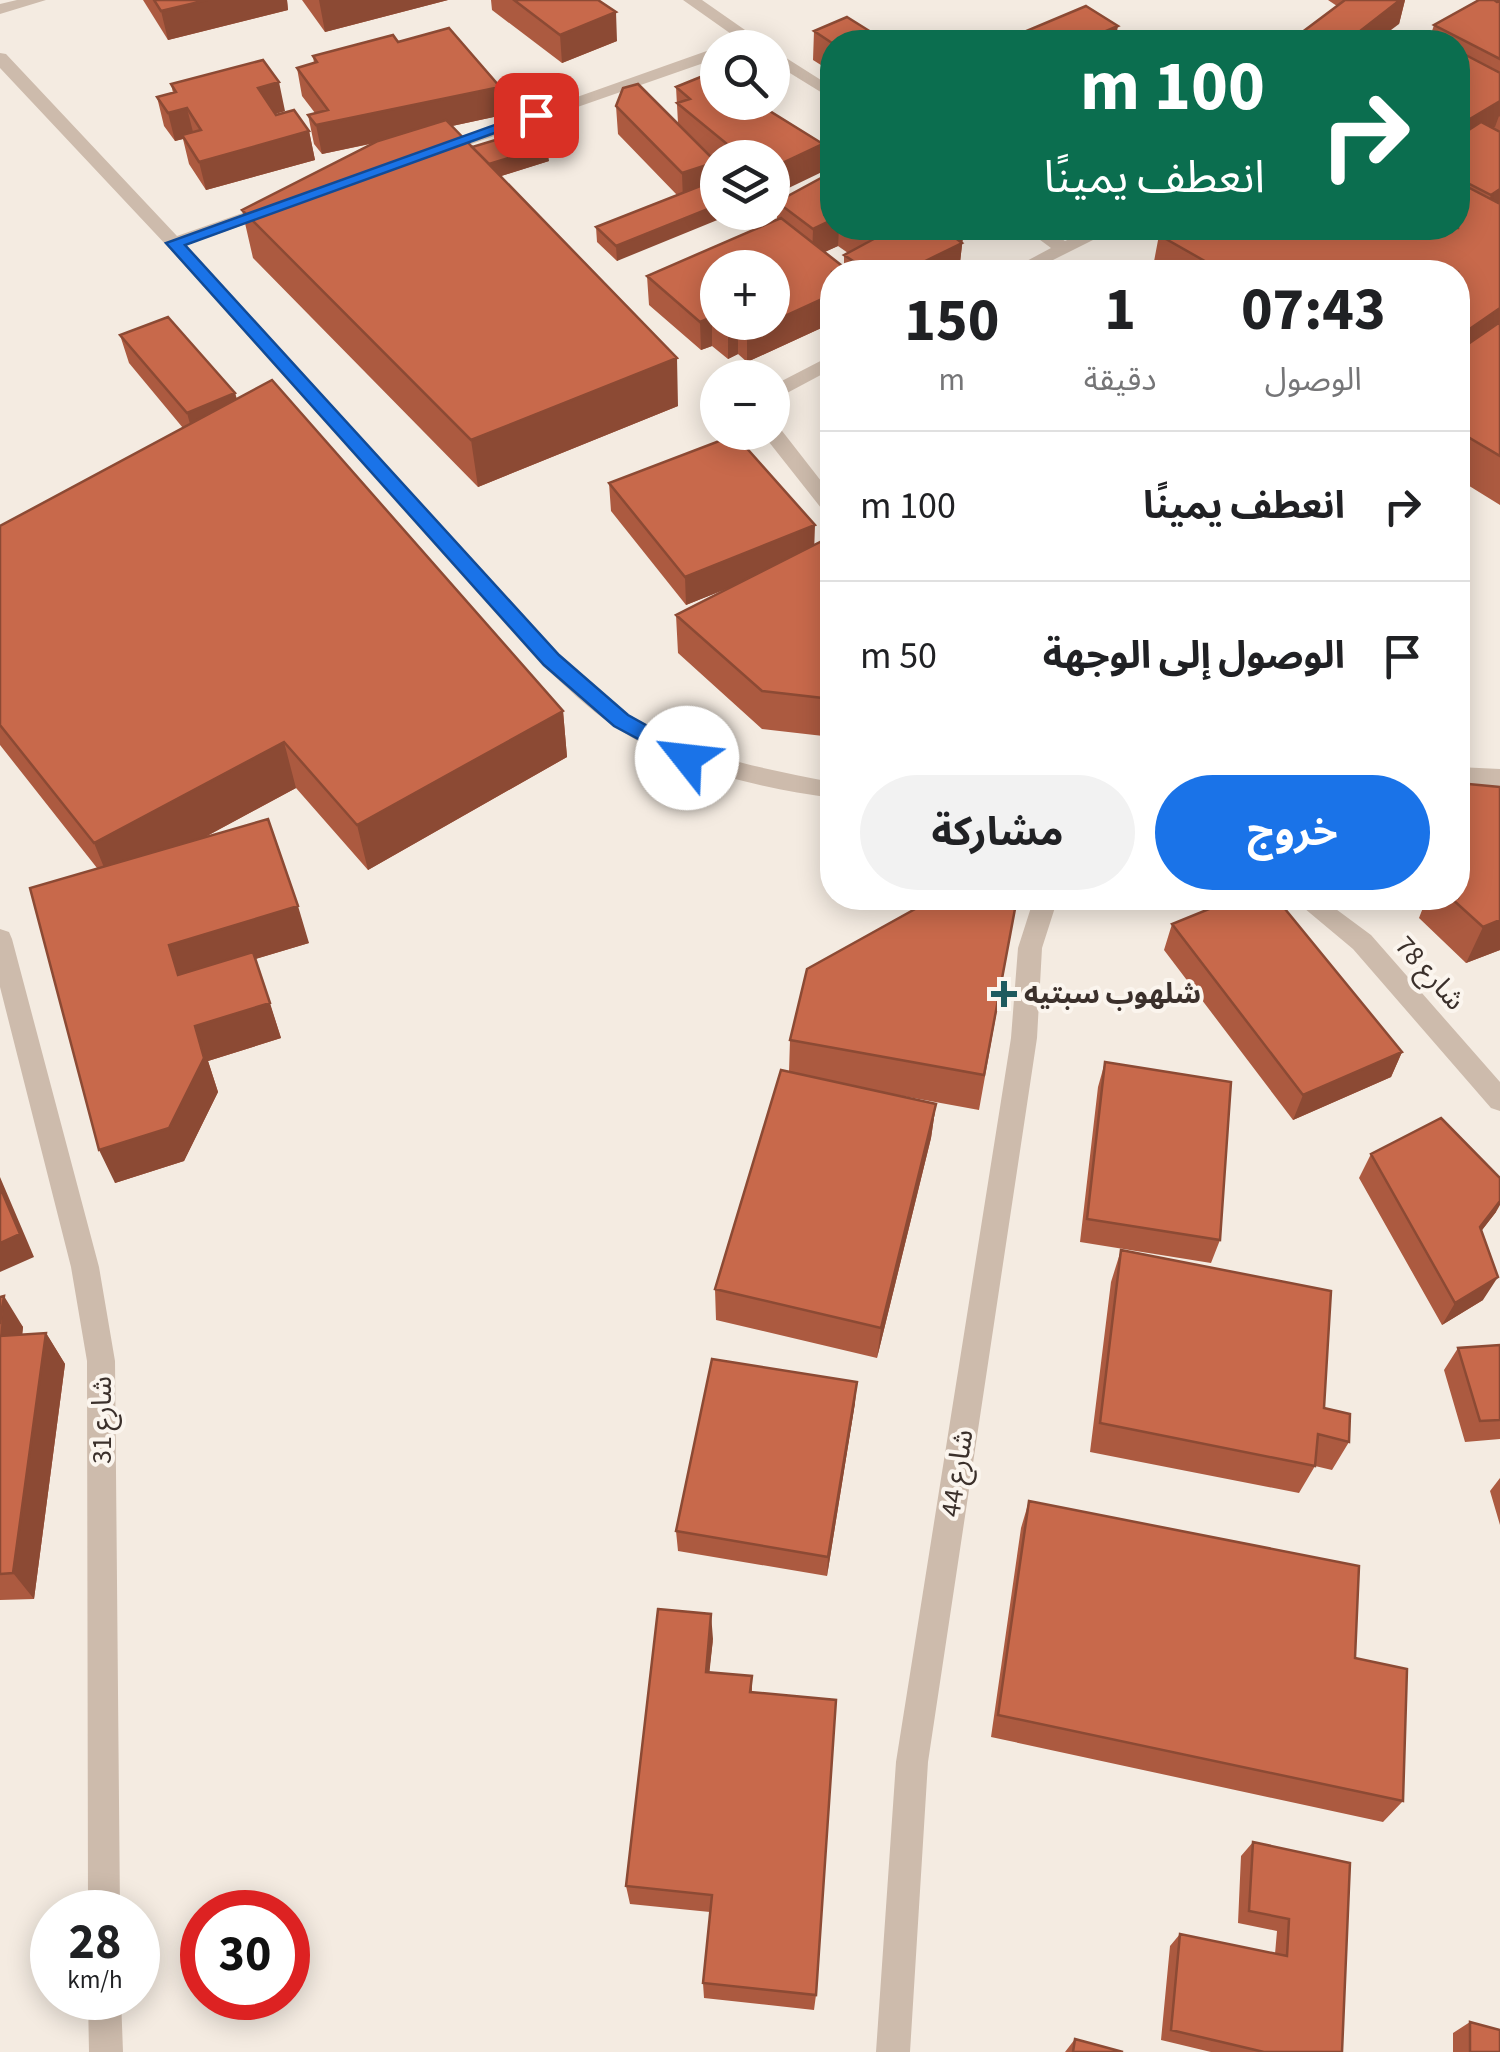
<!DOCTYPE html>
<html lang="ar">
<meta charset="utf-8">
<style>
:root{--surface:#fff;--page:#f2f2f2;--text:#202124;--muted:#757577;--line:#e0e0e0;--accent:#1a73e8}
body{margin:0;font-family:"Source Sans 3","Noto Sans Arabic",sans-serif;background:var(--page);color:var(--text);direction:rtl;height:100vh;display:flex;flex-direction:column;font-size:38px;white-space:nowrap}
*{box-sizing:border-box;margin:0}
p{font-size:32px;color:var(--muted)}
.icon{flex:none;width:55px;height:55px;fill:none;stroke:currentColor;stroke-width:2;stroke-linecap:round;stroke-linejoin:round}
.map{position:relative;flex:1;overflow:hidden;direction:ltr}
.drawer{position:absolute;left:820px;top:260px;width:650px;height:650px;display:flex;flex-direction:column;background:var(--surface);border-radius:40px;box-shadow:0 5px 25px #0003;direction:rtl}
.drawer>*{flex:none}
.hud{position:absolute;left:820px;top:30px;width:650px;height:210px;border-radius:40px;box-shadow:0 5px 25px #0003;direction:rtl;background:#0b6e4f;color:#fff;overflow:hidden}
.buttons{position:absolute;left:700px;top:30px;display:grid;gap:20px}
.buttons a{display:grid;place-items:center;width:90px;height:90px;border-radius:50%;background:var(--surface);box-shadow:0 5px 25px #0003;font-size:50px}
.speed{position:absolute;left:30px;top:1890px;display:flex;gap:20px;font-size:50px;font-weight:700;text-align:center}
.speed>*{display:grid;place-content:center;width:130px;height:130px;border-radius:50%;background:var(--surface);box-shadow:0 5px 25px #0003;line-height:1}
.speed small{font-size:25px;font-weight:400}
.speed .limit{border:15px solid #d22;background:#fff;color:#111}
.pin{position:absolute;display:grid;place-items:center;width:85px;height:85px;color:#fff;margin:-42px;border-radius:20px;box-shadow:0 5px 15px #0006}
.me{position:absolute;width:110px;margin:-55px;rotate:299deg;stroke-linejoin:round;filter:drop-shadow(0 0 8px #0008)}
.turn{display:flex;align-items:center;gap:35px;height:210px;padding:0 40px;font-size:45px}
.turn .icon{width:130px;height:130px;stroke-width:2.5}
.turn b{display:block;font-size:70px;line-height:85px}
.eta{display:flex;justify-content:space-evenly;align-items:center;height:170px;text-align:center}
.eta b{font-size:60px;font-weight:700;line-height:70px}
.action{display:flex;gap:20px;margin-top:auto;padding:20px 40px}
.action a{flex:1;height:115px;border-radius:60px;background:var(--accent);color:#fff;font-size:40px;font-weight:700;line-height:115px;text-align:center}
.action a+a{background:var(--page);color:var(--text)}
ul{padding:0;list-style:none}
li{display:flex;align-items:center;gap:30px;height:150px;padding:0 40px;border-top:2px solid var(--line)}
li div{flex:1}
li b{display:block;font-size:38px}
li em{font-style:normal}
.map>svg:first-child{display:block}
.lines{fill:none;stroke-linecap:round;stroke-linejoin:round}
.street{fill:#cdbbac;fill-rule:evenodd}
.wall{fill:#ac5a40;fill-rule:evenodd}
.shaded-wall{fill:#8c4a34}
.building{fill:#c8694b;stroke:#8c4a34;stroke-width:2.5}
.route{fill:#1a73e8;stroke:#114b97;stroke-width:2.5}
.poi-dot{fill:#1f5a5e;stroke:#fbf5ee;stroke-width:4}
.labels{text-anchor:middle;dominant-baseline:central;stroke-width:8;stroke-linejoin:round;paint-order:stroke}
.street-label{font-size:28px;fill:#3b302b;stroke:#fbf5ee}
.poi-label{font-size:28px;font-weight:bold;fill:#3b302b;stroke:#fbf5ee;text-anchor:start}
</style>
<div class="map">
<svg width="1500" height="2052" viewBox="0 0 1500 2052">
<rect width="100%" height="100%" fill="#f4ebe1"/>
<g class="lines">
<path class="street" d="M 17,0 L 46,0 L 0,14 L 0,4 Z
M 683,0 L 702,0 L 771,48 L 751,48 Z
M 718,47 L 718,58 L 440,155 L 425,151 Z
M 772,49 L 832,87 L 832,99 L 772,62 Z
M 0,53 L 6,54 L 177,236 L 268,204 L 280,204 L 280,212 L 186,245 L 559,654 C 582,675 603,697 629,715 C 690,756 761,768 832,782 L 832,798 C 757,787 678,770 614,726 C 588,709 566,686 543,666 L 168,247 L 0,68 Z
M 1024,228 L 1045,228 L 1065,241 L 1094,228 L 1117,228 L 1029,272 L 1006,272 L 1051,248 Z
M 832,355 L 832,369 L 772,401 L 772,386 Z
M 772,426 L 779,427 L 832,495 L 832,515 L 825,513 L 765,437 L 762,432 L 772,432 Z
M 1458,767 L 1500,769 L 1500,787 L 1458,784 Z
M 1034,898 L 1058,898 L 1042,948 L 1037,1038 L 928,1762 L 910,2052 L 876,2052 L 896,1762 L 1011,1038 L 1018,948 Z
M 1292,898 L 1321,898 L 1371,935 L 1500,1082 L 1500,1111 L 1491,1108 L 1353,949 Z
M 0,929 L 9,932 L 12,939 L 99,1267 L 115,1361 L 120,1912 L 88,1912 L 87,1361 L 71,1267 L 0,987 Z
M 88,1998 L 121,1998 L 123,2052 L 89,2052 Z"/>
</g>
<path class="wall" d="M 143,0 L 287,0 L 288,10 L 168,40 Z
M 302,0 L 448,0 L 325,32 Z
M 491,0 L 598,0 L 617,41 L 562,63 L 492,10 Z
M 1328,0 L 1405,0 L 1399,24 L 1337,6 Z
M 1500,0 L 1500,505 L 1458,479 L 1458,272 L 1152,272 L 1159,235 L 1458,228 L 1458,42 L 1409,42 L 1430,37 L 1434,25 Z
M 814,31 L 832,42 L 832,72 L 813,60 Z
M 398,42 L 503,115 L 452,126 L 472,147 L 549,161 L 501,176 L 678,406 L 478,487 L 253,258 L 242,210 L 375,143 L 322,154 L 314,144 L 308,115 L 315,113 L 302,96 L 297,68 L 314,63 L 313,56 Z
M 171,84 L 285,111 L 275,114 L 309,131 L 315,160 L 206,190 L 189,164 L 183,139 L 175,141 L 164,126 L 157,97 L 173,93 Z
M 676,87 L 822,172 L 772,158 L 718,158 L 716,180 L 617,261 L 597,242 L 596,227 L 677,195 L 618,134 L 616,106 L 678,123 Z
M 777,202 L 832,228 L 964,228 L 959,271 L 832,272 L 832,314 L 830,315 L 830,324 L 747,362 L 738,354 L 728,359 L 712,346 L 701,350 L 649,305 L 647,276 L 777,219 ZM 838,246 L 848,253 L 844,255 L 844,267 L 824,252 Z
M 120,335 L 235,393 L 237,399 L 563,711 L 567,757 L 368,870 L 296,788 L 207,836 L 309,943 L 255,959 L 281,1038 L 208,1061 L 218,1092 L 184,1161 L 115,1183 L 97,868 L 0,745 L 0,526 L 183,428 L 129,363 Z
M 609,483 L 814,545 L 832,536 L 832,737 L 762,729 L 678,653 L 676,615 L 733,586 L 686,605 L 611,511 Z
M 1458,783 L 1500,950 L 1466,963 L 1419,918 L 1424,905 L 1417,898 L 1458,898 Z
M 1017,898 L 979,1110 L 886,1093 L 936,1104 L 931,1138 L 877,1358 L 716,1320 L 715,1289 L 789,1072 L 790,1040 Z
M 1172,924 L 1402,1052 L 1391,1077 L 1293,1120 L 1164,950 Z
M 1105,1062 L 1220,1240 L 1211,1263 L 1080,1242 L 1098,1087 Z
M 1371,1154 L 1496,1212 L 1481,1231 L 1483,1300 L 1442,1325 L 1359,1178 Z
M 1121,1250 L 1324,1408 L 1349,1442 L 1332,1470 L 1315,1466 L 1299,1493 L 1090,1452 L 1111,1282 Z
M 0,1297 L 23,1327 L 22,1335 L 46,1333 L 65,1364 L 34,1599 L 0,1600 Z
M 1500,1345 L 1500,1439 L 1465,1442 L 1444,1370 L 1458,1348 Z
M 855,1403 L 827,1576 L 678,1551 L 676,1531 Z
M 1500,1478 L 1500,1525 L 1490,1491 Z
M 1029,1501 L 1355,1658 L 1403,1801 L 1383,1822 L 991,1737 L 1021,1528 Z
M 713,1639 L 709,1672 L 752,1676 L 752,1692 L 816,1995 L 814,2010 L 704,1998 L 703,1983 L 710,1912 L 630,1904 L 626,1886 Z
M 1253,1842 L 1350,1863 L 1342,2052 L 1211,2052 L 1161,2040 L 1170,1946 L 1180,1934 L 1275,1954 L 1277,1931 L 1238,1923 L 1241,1856 Z
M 1470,2022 L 1500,2052 L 1453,2052 L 1453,2033 Z
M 1075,2039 L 1123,2052 L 1065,2052 Z"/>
<path class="shaded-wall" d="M 207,0 L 287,0 L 288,10 L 168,40 L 161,11 Z
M 319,0 L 448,0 L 325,32 Z
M 1400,0 L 1405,0 L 1399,24 L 1375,42 L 1346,42 Z
M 616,12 L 617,41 L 562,63 L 560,35 Z
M 1118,26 L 1115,42 L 1080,42 Z
M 279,82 L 285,111 L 264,117 L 258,88 Z
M 500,87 L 503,115 L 322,154 L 316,125 Z
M 1500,101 L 1500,117 L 1499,116 L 1495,127 L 1458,150 L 1458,126 Z
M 187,108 L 194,136 L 182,135 L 183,139 L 175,141 L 168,113 Z
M 309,131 L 315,160 L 206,190 L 199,162 Z
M 823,144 L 822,172 L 772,196 L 772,168 Z
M 547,146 L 549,161 L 476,184 L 474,169 Z
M 716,162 L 717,190 L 683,202 L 682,173 Z
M 1500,189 L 1500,212 L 1481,224 L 1491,195 Z
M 718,205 L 718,212 L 737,212 L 617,261 L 616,246 Z
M 832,220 L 832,228 L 839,228 L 838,246 L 812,258 L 813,229 Z
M 964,228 L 959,271 L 903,272 L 954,237 Z
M 832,285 L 832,314 L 830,315 L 830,324 L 747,362 L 747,333 Z
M 1500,308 L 1500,344 L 1458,374 L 1458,337 Z
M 712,317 L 712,346 L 701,350 L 700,322 Z
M 738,325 L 738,354 L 728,359 L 728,330 Z
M 677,358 L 678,406 L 478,487 L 471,440 Z
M 235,393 L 242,422 L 195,442 L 187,413 Z
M 815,525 L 814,554 L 686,605 L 685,577 Z
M 563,711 L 567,757 L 368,870 L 357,825 Z
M 284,742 L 296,788 L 112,887 L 94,843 Z
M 298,906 L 309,943 L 183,981 L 178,975 L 169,945 Z
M 1500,920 L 1500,950 L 1466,963 L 1483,927 Z
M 270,1003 L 281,1038 L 208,1061 L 218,1092 L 184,1161 L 115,1183 L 99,1150 L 195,1026 Z
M 1402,1052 L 1391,1077 L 1293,1120 L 1303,1095 Z
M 936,1104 L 931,1138 L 877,1358 L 881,1328 Z
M 0,1177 L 34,1257 L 0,1272 Z
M 1500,1201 L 1500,1205 L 1496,1212 L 1466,1251 L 1480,1227 Z
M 1498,1277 L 1483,1300 L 1442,1325 L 1455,1303 Z
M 4,1296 L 23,1327 L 19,1366 L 0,1338 Z
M 46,1333 L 65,1364 L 34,1599 L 13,1573 Z
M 857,1382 L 855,1403 L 827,1576 L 828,1557 Z
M 711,1614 L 713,1639 L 707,1695 L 706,1672 Z"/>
<path class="building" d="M 154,0 L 207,0 L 161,11 Z
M 514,0 L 598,0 L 616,12 L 560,35 Z
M 1345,0 L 1400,0 L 1346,42 L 1289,42 Z
M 1479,0 L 1494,0 L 1497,2 L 1500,0 L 1500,59 L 1434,25 Z
M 1086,6 L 1118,26 L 1080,42 L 1000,42 Z
M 847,17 L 887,42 L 832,43 L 814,31 Z
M 449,28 L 500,87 L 316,125 L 308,115 L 328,110 L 297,68 L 317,62 L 313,56 L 393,35 L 398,42 Z
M 1423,33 L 1441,42 L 1409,42 Z
M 1458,51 L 1500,73 L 1500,101 L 1458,126 Z
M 263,60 L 279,82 L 258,88 L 276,115 L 294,110 L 309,131 L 199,162 L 182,135 L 201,130 L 187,108 L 168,113 L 157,97 L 176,92 L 171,84 Z
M 708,74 L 718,80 L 718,102 L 755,102 L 823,144 L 772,168 L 772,158 L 744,158 L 677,103 L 690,99 L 676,87 Z
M 638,84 L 716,162 L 682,173 L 616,106 L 623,88 Z
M 446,120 L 677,358 L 471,440 L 242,210 L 378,141 Z
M 1481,122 L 1500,132 L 1500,189 L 1491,195 L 1458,178 L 1458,137 Z
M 532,129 L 547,146 L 489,164 L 472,147 Z
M 832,172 L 832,220 L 813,229 L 777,202 Z
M 718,179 L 718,205 L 616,246 L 596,227 Z
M 1458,182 L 1500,204 L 1500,308 L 1458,337 L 1458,272 L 1224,272 L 1159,235 L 1171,228 L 1458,228 Z
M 781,218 L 850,272 L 832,272 L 832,285 L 824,289 L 831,295 L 772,322 L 772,268 L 718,268 L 718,322 L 712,317 L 700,322 L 647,276 Z
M 854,228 L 964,228 L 954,237 L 962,243 L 903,272 L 870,272 L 844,255 L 872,240 Z
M 168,317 L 235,393 L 187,413 L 120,335 Z
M 718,322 L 771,322 L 747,333 L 738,325 L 728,330 Z
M 1500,322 L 1500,456 L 1458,431 L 1458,351 Z
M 272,380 L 563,711 L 357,825 L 284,742 L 94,843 L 0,725 L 0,526 Z
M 735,435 L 815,525 L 685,577 L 609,483 Z
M 832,536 L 832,699 L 762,691 L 676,615 Z
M 1458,783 L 1500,787 L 1500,920 L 1483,927 L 1451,898 L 1458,898 Z
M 268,819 L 298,906 L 169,945 L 178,975 L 253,952 L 270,1003 L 195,1026 L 204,1058 L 169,1128 L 99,1150 L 30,888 Z
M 935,898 L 1017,898 L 984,1075 L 790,1040 L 807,969 Z
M 1236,898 L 1276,898 L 1402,1052 L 1303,1095 L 1172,924 Z
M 1105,1062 L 1231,1082 L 1220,1240 L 1087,1219 Z
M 781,1070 L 936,1104 L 881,1328 L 715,1289 Z
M 1441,1118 L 1500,1178 L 1500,1201 L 1480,1227 L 1498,1277 L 1455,1303 L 1371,1154 Z
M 0,1187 L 20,1234 L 0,1243 Z
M 1121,1250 L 1331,1291 L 1324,1408 L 1350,1414 L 1349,1442 L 1318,1434 L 1315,1466 L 1100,1423 Z
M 4,1296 L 0,1324 L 0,1297 Z
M 46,1333 L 13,1573 L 0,1574 L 0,1336 Z
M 1500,1345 L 1500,1420 L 1480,1421 L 1458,1348 Z
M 712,1359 L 857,1382 L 828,1557 L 676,1531 Z
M 1029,1501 L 1359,1566 L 1355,1658 L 1407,1669 L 1403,1801 L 998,1715 Z
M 658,1609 L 711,1614 L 706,1672 L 752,1676 L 750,1692 L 836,1700 L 816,1995 L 703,1983 L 712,1895 L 626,1886 Z
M 1253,1842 L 1350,1863 L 1342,2052 L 1264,2052 L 1171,2030 L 1180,1934 L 1287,1956 L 1289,1919 L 1249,1911 Z
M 1470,2022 L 1500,2030 L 1500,2052 L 1470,2052 Z
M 1075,2039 L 1123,2052 L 1073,2052 Z"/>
<path class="route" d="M 531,112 L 544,115 L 185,245 L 559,655 L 628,715 L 694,752 L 697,758 L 687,765 L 614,726 L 544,665 L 166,243 Z"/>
<path class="poi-dot" d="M999 979h10v10h10v10h-10v10h-10v-10h-10v-10h10z"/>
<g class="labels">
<g class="street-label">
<text transform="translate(1430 973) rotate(48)">شارع 78</text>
<text transform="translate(102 1420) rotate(-90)">شارع 31</text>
<text transform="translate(957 1473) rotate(-81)">شارع 44</text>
</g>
<g class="poi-label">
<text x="1024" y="994">شلهوب سبتيه</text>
</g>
</g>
</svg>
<div class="buttons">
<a><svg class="icon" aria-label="search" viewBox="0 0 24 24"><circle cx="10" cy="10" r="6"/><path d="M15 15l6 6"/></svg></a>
<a><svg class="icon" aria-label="layers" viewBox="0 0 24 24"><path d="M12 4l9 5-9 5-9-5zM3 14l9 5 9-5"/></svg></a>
<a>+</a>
<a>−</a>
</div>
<div class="speed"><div>28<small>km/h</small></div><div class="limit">30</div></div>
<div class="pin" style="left:536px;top:115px;background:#d93025"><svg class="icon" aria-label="arrive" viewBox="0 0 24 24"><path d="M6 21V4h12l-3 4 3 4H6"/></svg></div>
<svg class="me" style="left:687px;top:758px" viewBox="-20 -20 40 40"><circle r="19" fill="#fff"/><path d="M0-13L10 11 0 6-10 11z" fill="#1a73e8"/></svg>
<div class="hud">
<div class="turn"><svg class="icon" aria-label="right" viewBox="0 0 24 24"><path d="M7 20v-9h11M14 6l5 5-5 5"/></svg><div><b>100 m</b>انعطف يمينًا</div></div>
</div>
<section class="drawer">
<div class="eta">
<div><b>07:43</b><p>الوصول</p></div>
<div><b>1</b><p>دقيقة</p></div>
<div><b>150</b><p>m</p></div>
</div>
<ul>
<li><svg class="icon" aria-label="right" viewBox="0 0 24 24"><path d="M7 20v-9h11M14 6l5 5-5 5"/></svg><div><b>انعطف يمينًا</b></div><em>100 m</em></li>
<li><svg class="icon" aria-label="arrive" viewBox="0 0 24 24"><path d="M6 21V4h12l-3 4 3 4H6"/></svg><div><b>الوصول إلى الوجهة</b></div><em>50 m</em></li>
</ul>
<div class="action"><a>خروج</a><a>مشاركة</a></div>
</section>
</div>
